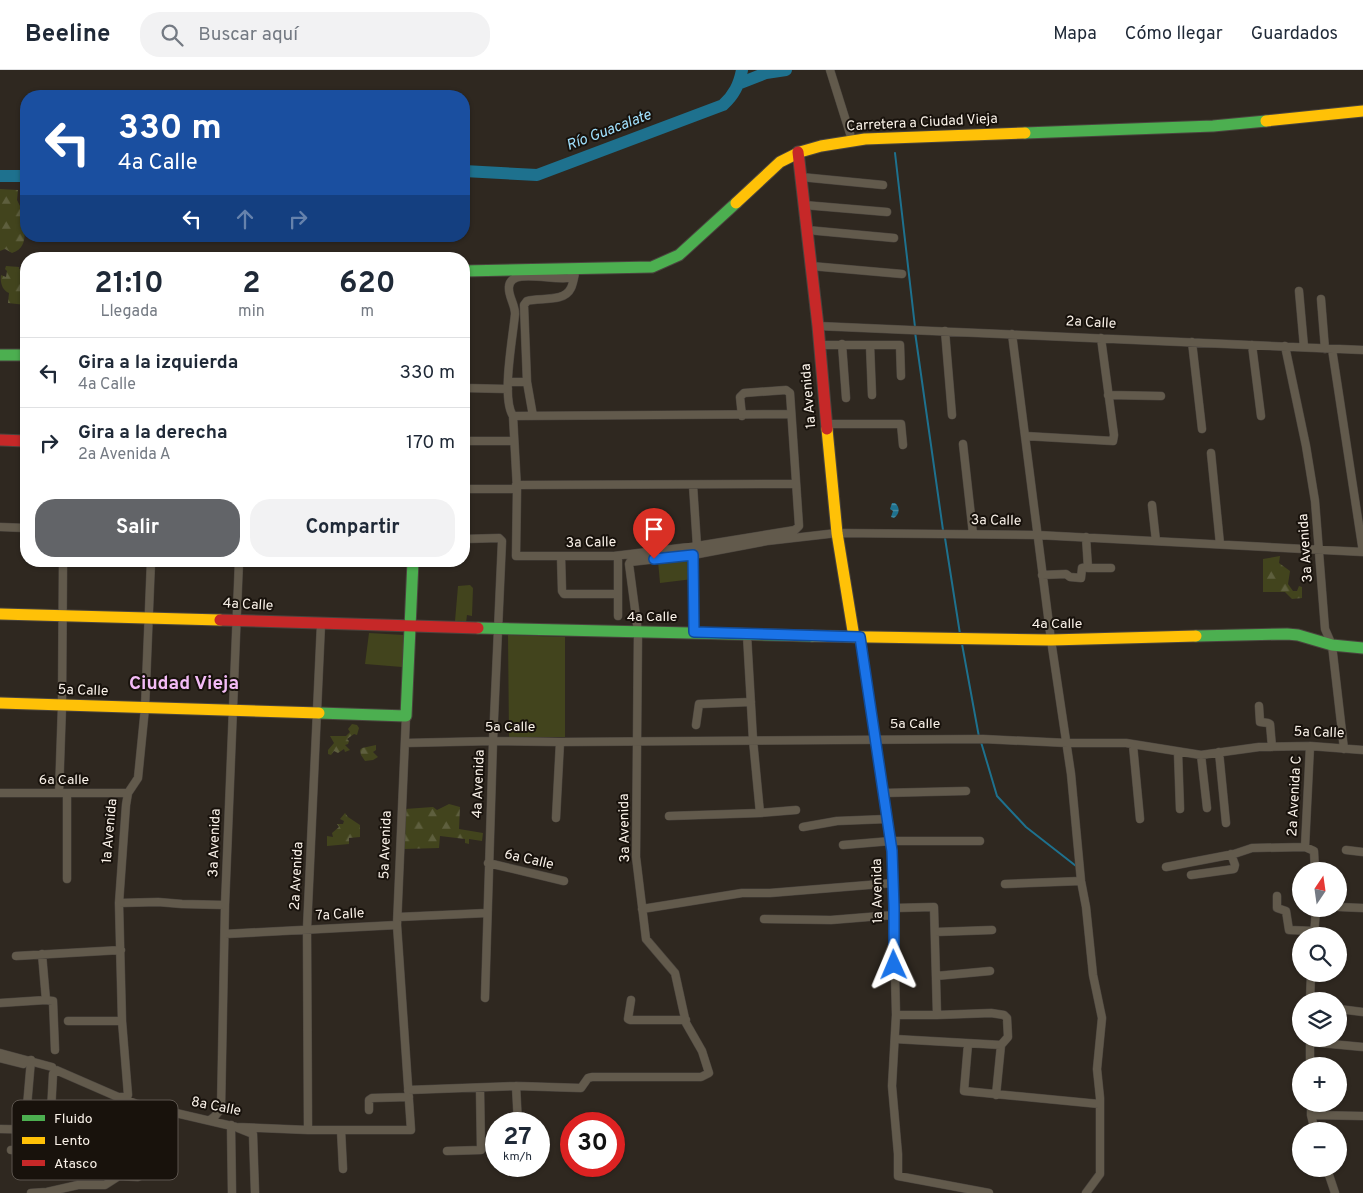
<!DOCTYPE html>
<html lang="es">
<meta charset="utf-8">
<style>
:root{--surface:#fff;--page:#f2f2f3;--text:#1f2937;--muted:#747a83;--line:#e0e1e3;--accent:#626468}
body{margin:0;font-family:Overpass,sans-serif;background:var(--page);color:var(--text);height:100vh;display:flex;flex-direction:column;font-size:19px;white-space:nowrap}
*{box-sizing:border-box;margin:0}
p{font-size:16px;color:var(--muted)}
.icon{flex:none;width:28px;height:28px;fill:none;stroke:currentColor;stroke-width:2;stroke-linecap:round;stroke-linejoin:round}
.map{position:relative;flex:1;overflow:hidden}
.details{position:absolute;left:20px;top:182px;width:450px;height:315px;display:flex;flex-direction:column;background:var(--surface);border-radius:20px;box-shadow:0 1px 4px #0004}
.details>*{flex:none}
.guide{position:absolute;left:20px;top:20px;width:450px;height:152px;border-radius:20px;box-shadow:0 1px 4px #0004;background:#1a4fa0;color:#fff;overflow:hidden}
.needle{width:32px;rotate:13deg}
.controls{position:absolute;left:1292px;top:792px;display:grid;gap:10px}
.controls a{display:grid;place-items:center;width:55px;height:55px;border-radius:50%;background:var(--surface);box-shadow:0 1px 4px #0004;font-size:25px}
.speed{position:absolute;left:485px;top:1042px;display:flex;gap:10px;font-size:25px;font-weight:700;text-align:center}
.speed>*{display:grid;place-content:center;width:65px;height:65px;border-radius:50%;background:var(--surface);box-shadow:0 1px 4px #0004;line-height:1}
.speed small{font-size:12px;font-weight:400}
.speed .limit{border:8px solid #d22;background:#fff;color:#111}
.pin{position:absolute;display:grid;place-items:center;width:42px;height:42px;color:#fff;margin:-51px -21px;border-radius:50% 50% 50% 0;rotate:-45deg;box-shadow:0 0 5px #0007}
.pin .icon{rotate:45deg}
.me{position:absolute;width:55px;margin:-28px;rotate:359deg;stroke-linejoin:round;filter:drop-shadow(0 0 4px #0008)}
.turn{display:flex;align-items:center;gap:18px;height:105px;padding:0 15px;font-size:22px}
.turn .icon{width:65px;height:65px;stroke-width:2.5}
.turn b{display:block;font-size:35px;line-height:42px}
.lanes{display:flex;align-items:center;height:48px;padding:0 15px;background:#0003;justify-content:center;gap:25px;direction:ltr}
.lanes .off{opacity:.35}
.eta{display:flex;justify-content:space-evenly;align-items:center;height:85px;text-align:center}
.eta b{font-size:30px;font-weight:700;line-height:35px}
.cta{display:flex;gap:10px;margin-top:auto;padding:10px 15px}
.cta a{flex:1;height:58px;border-radius:20px;background:var(--accent);color:#fff;font-size:20px;font-weight:700;line-height:58px;text-align:center}
.cta a+a{background:var(--page);color:var(--text)}
ul{padding:0;list-style:none}
li{display:flex;align-items:center;gap:15px;height:70px;padding:0 15px;border-top:1px solid var(--line)}
li div{flex:1}
li b{display:block;font-size:19px}
li em{font-style:normal}
header{display:flex;align-items:center;gap:30px;box-sizing:border-box;height:70px;padding:0 25px;background:var(--surface);border-bottom:1px solid var(--line)}
header strong{font-size:24px}
nav{display:flex;gap:28px;margin-inline-start:auto;font-size:18px}
.search{width:350px;height:45px;background:var(--page);display:flex;align-items:center;gap:12px;box-sizing:border-box;padding:0 18px;border-radius:20px;color:var(--muted);font-size:19px}
.map>svg:first-child{display:block}
.forest{fill:url(#forest-firs)}
.garden{fill:#42441d}
.water{fill:url(#water-rules)}
.lines{fill:none;stroke-linecap:round;stroke-linejoin:round}
.stream{stroke:#1e718e;stroke-width:2}
.river{stroke:#1e718e;stroke-width:12}
.street-casing{stroke:#4a443e;stroke-width:9}
.fast-casing{stroke:#4a443e;stroke-width:13}
.slow-casing{stroke:#4a443e;stroke-width:13}
.jam-casing{stroke:#4a443e;stroke-width:13}
.street{stroke:#625a4c;stroke-width:8}
.fast{stroke:#4caf50;stroke-width:11}
.slow{stroke:#ffc107;stroke-width:11}
.jam{stroke:#c62828;stroke-width:11}
.route-casing{stroke:#114b97;stroke-width:12}
.route{stroke:#1a73e8;stroke-width:9}
.labels{text-anchor:middle;dominant-baseline:central;stroke-width:4;stroke-linejoin:round;paint-order:stroke}
.street-label{font-size:14px;fill:#faf2e9;stroke:#18120c}
.water-label{font-size:15px;font-style:italic;fill:#a1e1fe;stroke:#18120c}
.district-label{font-size:19px;font-weight:bold;fill:#f3bbf6;stroke:#18120c}
.key{fill:#18120c;stroke:#5c554e;stroke-width:1}
.key-label{font-size:14px;fill:#faf2e9}
</style>
<header>
<strong>Beeline</strong>
<div class="search"><svg class="icon" aria-label="search" viewBox="0 0 24 24"><circle cx="10" cy="10" r="6"/><path d="M15 15l6 6"/></svg>Buscar aquí</div>
<nav><a>Mapa</a><a>Cómo llegar</a><a>Guardados</a></nav>
</header>
<div class="map">
<svg width="1363" height="1123" viewBox="0 0 1363 1123">
<defs>
<pattern id="forest-firs" width="22" height="20" patternUnits="userSpaceOnUse" patternTransform="scale(1.25)"><rect width="22" height="20" fill="#42441d"/><path d="M5 1l3.5 6h-7zM16 11l3.5 6h-7z" fill="#5e5f3e"/></pattern>
<pattern id="water-rules" width="6" height="5" patternUnits="userSpaceOnUse" patternTransform="scale(1.25)"><rect width="6" height="5" fill="#1e718e"/><path d="M0 2.5h6" fill="none" stroke="#4b8da3"/></pattern>
</defs>
<rect width="100%" height="100%" fill="#2f2820"/>
<path class="forest" d="M 0,119 L 18,120 L 17,130 L 20,136 L 21,143 L 24,145 C 24,161 29,178 12,183 L 5,179 L 0,181 Z
M 6,196 L 19,197 L 19,199 L 25,200 L 26,203 L 26,235 L 8,233 L 9,223 C 2,220 0,212 1,205 L 6,207 L 7,201 L 5,199 Z
M 1280,486 L 1279,493 L 1290,501 L 1288,514 L 1293,521 L 1297,521 L 1299,516 L 1302,517 L 1302,528 L 1292,529 L 1285,522 L 1263,522 L 1263,489 Z
M 352,654 L 357,655 L 359,658 L 357,665 L 354,664 L 347,669 L 349,671 L 348,674 L 345,675 L 350,680 L 345,682 L 344,679 L 338,683 L 334,681 L 331,685 L 328,684 L 328,680 L 334,673 L 330,666 L 346,666 L 350,662 L 348,659 Z
M 376,675 L 376,680 L 373,682 L 378,687 L 373,690 L 365,691 L 361,685 L 360,680 L 362,678 Z
M 449,734 L 460,737 L 459,759 L 483,763 L 482,771 L 469,769 L 469,774 L 465,773 L 465,769 L 440,766 L 439,778 L 403,779 L 405,739 L 433,737 L 437,740 Z
M 345,743 L 348,747 L 360,755 L 360,767 L 349,768 L 349,774 L 327,776 L 327,766 L 333,767 L 332,763 L 339,757 L 337,754 L 343,754 L 344,751 L 340,749 Z"/>
<path class="garden" d="M 691,488 L 693,509 L 660,513 L 658,491 Z
M 470,515 L 473,518 L 472,546 L 467,545 L 466,553 L 455,551 L 458,516 Z
M 369,563 L 404,565 L 402,597 L 365,594 Z
M 508,565 L 565,567 L 565,667 L 509,667 Z"/>
<path class="water" d="M 892,433 L 895,433 C 900,437 900,444 894,448 L 891,447 L 893,441 L 890,439 Z"/>
<g class="lines">
<path class="stream" d="M 895,83 L 915,257
M 915,262 L 943,460
M 945,468 L 960,564
M 962,574 L 979,667
M 981,672 L 997,726 L 1026,757 L 1076,796"/>
<path class="river" d="M 738,14 L 766,3 L 786,0
M 464,101 L 537,105 L 723,35 C 734,25 739,15 742,0
M 0,106 L 22,106 L 26,108"/>
<g class="street-casing">
<path id="street" d="M 830,0 L 852,70
M 801,107 L 883,115
M 804,135 L 887,142
M 807,160 L 894,168
M 811,196 L 902,204
M 574,207 C 558,213 510,196 509,217 C 508,226 515,234 515,244 C 513,267 501,328 513,346 L 517,419 L 516,486 L 614,486 L 697,476 L 795,460 L 799,456 L 790,323 L 786,320 L 744,323 L 740,327 L 742,346
M 1299,221 L 1304,277
M 1321,229 L 1325,279
M 818,256 L 1363,280
M 945,261 L 952,345
M 1012,264 L 1051,570 L 1071,704 L 1081,811 L 1086,837 L 1093,905 L 1102,948 L 1097,999 L 1100,1028 L 1100,1104 L 1086,1123
M 1192,272 L 1202,359
M 842,274 L 846,328
M 819,275 L 900,275 L 901,306
M 870,275 L 872,325
M 1252,275 L 1261,346
M 1285,276 L 1306,376 L 1315,431 L 1325,559 L 1332,575 L 1344,679
M 1332,279 L 1363,482
M 508,312 L 527,312
M 464,318 L 508,319
M 1108,325 L 1161,326
M 513,346 L 791,344
M 533,346 L 527,312 L 524,235 L 527,231 C 540,227 564,233 571,218 C 573,214 574,208 575,203
M 827,354 L 901,354 L 903,375
M 1025,366 L 1113,371 L 1114,365 L 1101,268
M 464,371 L 514,371
M 963,374 L 973,464
M 1211,383 L 1220,474
M 516,415 L 796,414
M 693,415 L 697,476
M 464,419 L 517,419
M 1152,435 L 1156,471
M 0,457 L 26,458
M 1086,467 L 1088,498 L 1111,498
M 464,469 L 499,468 L 502,471 L 493,671 L 485,928
M 693,485 L 694,562
M 561,486 L 562,521 L 564,524 L 618,524
M 618,486 L 618,546
M 1042,505 L 1066,504 L 1070,507 L 1081,508 L 1082,498 L 1088,497
M 747,565 L 753,670 L 760,743
M 860,567 L 892,781 L 896,945 L 892,1016 L 898,1084 L 898,1106 L 989,1123
M 1259,636 L 1260,652 L 1268,653 L 1270,654 L 1272,677
M 696,655 L 699,634 L 751,632
M 405,673 L 493,671 L 560,672 L 983,669 L 1067,673 L 1126,673 L 1201,685 L 1259,677 L 1310,676 L 1363,680
M 1133,675 L 1140,749
M 1310,676 L 1305,777 L 1314,781 L 1315,801
M 1178,682 L 1180,739
M 1219,682 L 1226,753
M 1201,685 L 1207,738
M 0,723 L 128,723
M 59,723 L 62,636 L 63,491
M 883,723 L 966,721
M 669,746 L 760,743 L 796,740
M 556,748 L 560,672
M 803,757 L 837,751 L 887,749
M 843,775 L 891,771 L 980,771
M 1346,780 L 1363,782
M 488,793 L 564,811
M 1166,797 L 1234,784 L 1252,778 L 1305,777
M 1191,805 L 1234,799 L 1235,795 L 1231,784
M 67,809 L 67,723
M 1005,814 L 1081,811
M 1277,826 L 1277,838 L 1286,841 L 1289,860 L 1314,861
M 119,833 L 158,832 L 182,834 L 225,835
M 1339,837 L 1363,838
M 894,838 L 934,837 L 937,945
M 642,839 L 742,823 L 770,823 L 893,813
M 398,847 L 487,843
M 764,849 L 831,850 L 893,845
M 935,862 L 992,860
M 225,864 L 397,855
M 1314,866 L 1316,839
M 42,884 L 46,930
M 16,886 L 121,880
M 936,906 L 990,901
M 631,930 L 628,949 L 630,950 L 686,950
M 1310,931 L 1311,904
M 0,933 L 46,930 L 53,931 L 55,980
M 1339,939 L 1363,942
M 896,945 L 937,945 L 991,943 L 1004,945 L 1007,948 L 1008,967 L 1001,975 L 996,1025
M 68,951 L 122,951
M 895,969 L 1001,975
M 1310,969 L 1310,996
M 1310,972 L 1363,977
M 968,974 L 964,1021 L 1099,1034
M 0,983 L 52,997
M 0,988 L 23,994
M 516,1016 L 518,1054
M 408,1020 L 516,1016 L 581,1018 L 588,1008 L 592,1007 L 701,1007 L 709,1003 L 702,981 L 686,953 L 675,903 L 646,869 L 636,787 L 638,562 L 629,494 L 630,492 L 693,485 L 767,471 L 837,463 L 1037,465 L 1363,482
M 118,1027 L 126,1027 L 128,1025 L 122,951 L 119,833 L 126,735 L 128,723 L 138,708 L 145,638 L 151,491
M 1311,1034 L 1311,1045 L 1315,1061
M 369,1040 L 369,1030 L 372,1028 L 409,1027
M 1311,1045 L 1363,1046
M 210,1050 L 215,1046 L 221,1039 L 225,835 L 239,491
M 231,1055 L 232,1123
M 238,1058 L 253,1064 L 255,1123
M 0,1059 L 50,1060 L 61,1063
M 25,1059 L 31,990
M 308,1060 L 307,859 L 321,554
M 341,1060 L 343,1099
M 11,1080 L 51,1081
M 447,1081 L 481,1080 L 480,1018
M 51,1087 L 50,1060 L 53,1004 L 56,1000 L 118,1027 L 137,1034 L 236,1057 L 308,1060 L 411,1060 L 397,855 L 406,646
M 1327,1099 L 1335,1123
M 31,1123 L 47,1122 L 78,1115 L 105,1115 L 119,1106 L 138,1107 L 142,1105 L 145,1099 L 137,1034"/>
</g>
<g class="fast-casing">
<path id="fast" d="M 1025,63 L 1213,56 L 1266,51
M 464,201 L 652,197 L 679,185 L 736,133
M 0,285 L 26,285
M 478,558 L 812,566
M 1196,566 L 1287,564 L 1298,565 L 1332,575 L 1363,578
M 319,643 L 406,646 L 413,491"/>
</g>
<g class="slow-casing">
<path id="slow" d="M 1266,51 L 1363,41
M 736,133 L 780,92 L 800,82 L 821,76 L 865,69 L 1025,63
M 827,359 L 837,463 L 854,567
M 0,544 L 220,550
M 812,566 L 1051,570 L 1196,566
M 0,633 L 319,643"/>
</g>
<g class="jam-casing">
<path id="jam" d="M 798,82 L 818,256 L 827,359
M 0,370 L 26,371
M 220,550 L 478,558"/>
</g>
<use href="#street" class="street"/>
<use href="#fast" class="fast"/>
<use href="#slow" class="slow"/>
<use href="#jam" class="jam"/>
</g>
<g class="lines">
<g class="route-casing">
<path id="route" d="M 654,489 L 693,485 L 694,562 L 860,567 L 892,781 L 894,838 L 894,895"/>
</g>
<use href="#route" class="route"/>
</g>
<g class="labels">
<g class="street-label">
<text transform="translate(922 53) rotate(-3)">Carretera a Ciudad Vieja</text>
<text transform="translate(1091 253) rotate(3)">2a Calle</text>
<text transform="translate(809 326) rotate(-95)">1a Avenida</text>
<text transform="translate(996 451) rotate(1)">3a Calle</text>
<text transform="translate(591 473) rotate(-1)">3a Calle</text>
<text transform="translate(1306 478) rotate(-94)">3a Avenida</text>
<text transform="translate(248 535) rotate(3)">4a Calle</text>
<text x="652" y="547">4a Calle</text>
<text x="1057" y="554">4a Calle</text>
<text transform="translate(83 621) rotate(2)">5a Calle</text>
<text x="915" y="654">5a Calle</text>
<text x="510" y="657">5a Calle</text>
<text transform="translate(1319 663) rotate(2)">5a Calle</text>
<text x="64" y="710">6a Calle</text>
<text transform="translate(479 714) rotate(-88)">4a Avenida</text>
<text transform="translate(1295 726) rotate(-87)">2a Avenida C</text>
<text transform="translate(625 758) rotate(-91)">3a Avenida</text>
<text transform="translate(110 761) rotate(-85)">1a Avenida</text>
<text transform="translate(215 773) rotate(-88)">3a Avenida</text>
<text transform="translate(386 775) rotate(-88)">5a Avenida</text>
<text transform="translate(529 790) rotate(13)">6a Calle</text>
<text transform="translate(297 806) rotate(-87)">2a Avenida</text>
<text transform="translate(878 821) rotate(-91)">1a Avenida</text>
<text transform="translate(340 845) rotate(-3)">7a Calle</text>
<text transform="translate(216 1037) rotate(11)">8a Calle</text>
</g>
<g class="water-label">
<text transform="translate(609 61) rotate(-21)">Río Guacalate</text>
</g>
<g class="district-label">
<text x="184" y="614">Ciudad Vieja</text>
</g>
</g>
<rect x="12" y="1030" width="166" height="80" rx="8" class="key"/>
<rect x="22" y="1045" width="23" height="6" fill="#4caf50"/>
<rect x="22" y="1067" width="23" height="7" fill="#ffc107"/>
<rect x="22" y="1090" width="23" height="6" fill="#c62828"/>
<g class="key-label">
<text x="54" y="1053">Fluido</text>
<text x="54" y="1075">Lento</text>
<text x="54" y="1098">Atasco</text>
</g>
</svg>
<div class="controls">
<a><svg class="needle" viewBox="-14 -14 28 28"><path d="M0-13l5 13h-10z" fill="#e53935"/><path d="M0 13l5-13h-10z" fill="#747a83"/></svg></a>
<a><svg class="icon" aria-label="search" viewBox="0 0 24 24"><circle cx="10" cy="10" r="6"/><path d="M15 15l6 6"/></svg></a>
<a><svg class="icon" aria-label="layers" viewBox="0 0 24 24"><path d="M12 4l9 5-9 5-9-5zM3 14l9 5 9-5"/></svg></a>
<a>+</a>
<a>−</a>
</div>
<div class="speed"><div>27<small>km/h</small></div><div class="limit">30</div></div>
<div class="pin" style="left:654px;top:489px;background:#d93025"><svg class="icon" aria-label="arrive" viewBox="0 0 24 24"><path d="M6 21V4h12l-3 4 3 4H6"/></svg></div>
<svg class="me" style="left:894px;top:895px" viewBox="-20 -20 40 40"><path d="M0-17L14 15 0 8-14 15z" fill="#1a73e8" stroke="#fff" stroke-width="4"/></svg>
<div class="guide">
<div class="turn"><svg class="icon" aria-label="left" viewBox="0 0 24 24"><path d="M17 20v-9H6M10 6l-5 5 5 5"/></svg><div><b>330 m</b>4a Calle</div></div>
<div class="lanes"><svg class="icon" aria-label="left" viewBox="0 0 24 24"><path d="M17 20v-9H6M10 6l-5 5 5 5"/></svg><svg class="icon off" aria-label="ahead" viewBox="0 0 24 24"><path d="M12 20V5M6 11l6-6 6 6"/></svg><svg class="icon off" aria-label="right" viewBox="0 0 24 24"><path d="M7 20v-9h11M14 6l5 5-5 5"/></svg></div>
</div>
<section class="details">
<div class="eta">
<div><b>21:10</b><p>Llegada</p></div>
<div><b>2</b><p>min</p></div>
<div><b>620</b><p>m</p></div>
</div>
<ul>
<li><svg class="icon" aria-label="left" viewBox="0 0 24 24"><path d="M17 20v-9H6M10 6l-5 5 5 5"/></svg><div><b>Gira a la izquierda</b><p>4a Calle</p></div><em>330 m</em></li>
<li><svg class="icon" aria-label="right" viewBox="0 0 24 24"><path d="M7 20v-9h11M14 6l5 5-5 5"/></svg><div><b>Gira a la derecha</b><p>2a Avenida A</p></div><em>170 m</em></li>
</ul>
<div class="cta"><a>Salir</a><a>Compartir</a></div>
</section>
</div>
